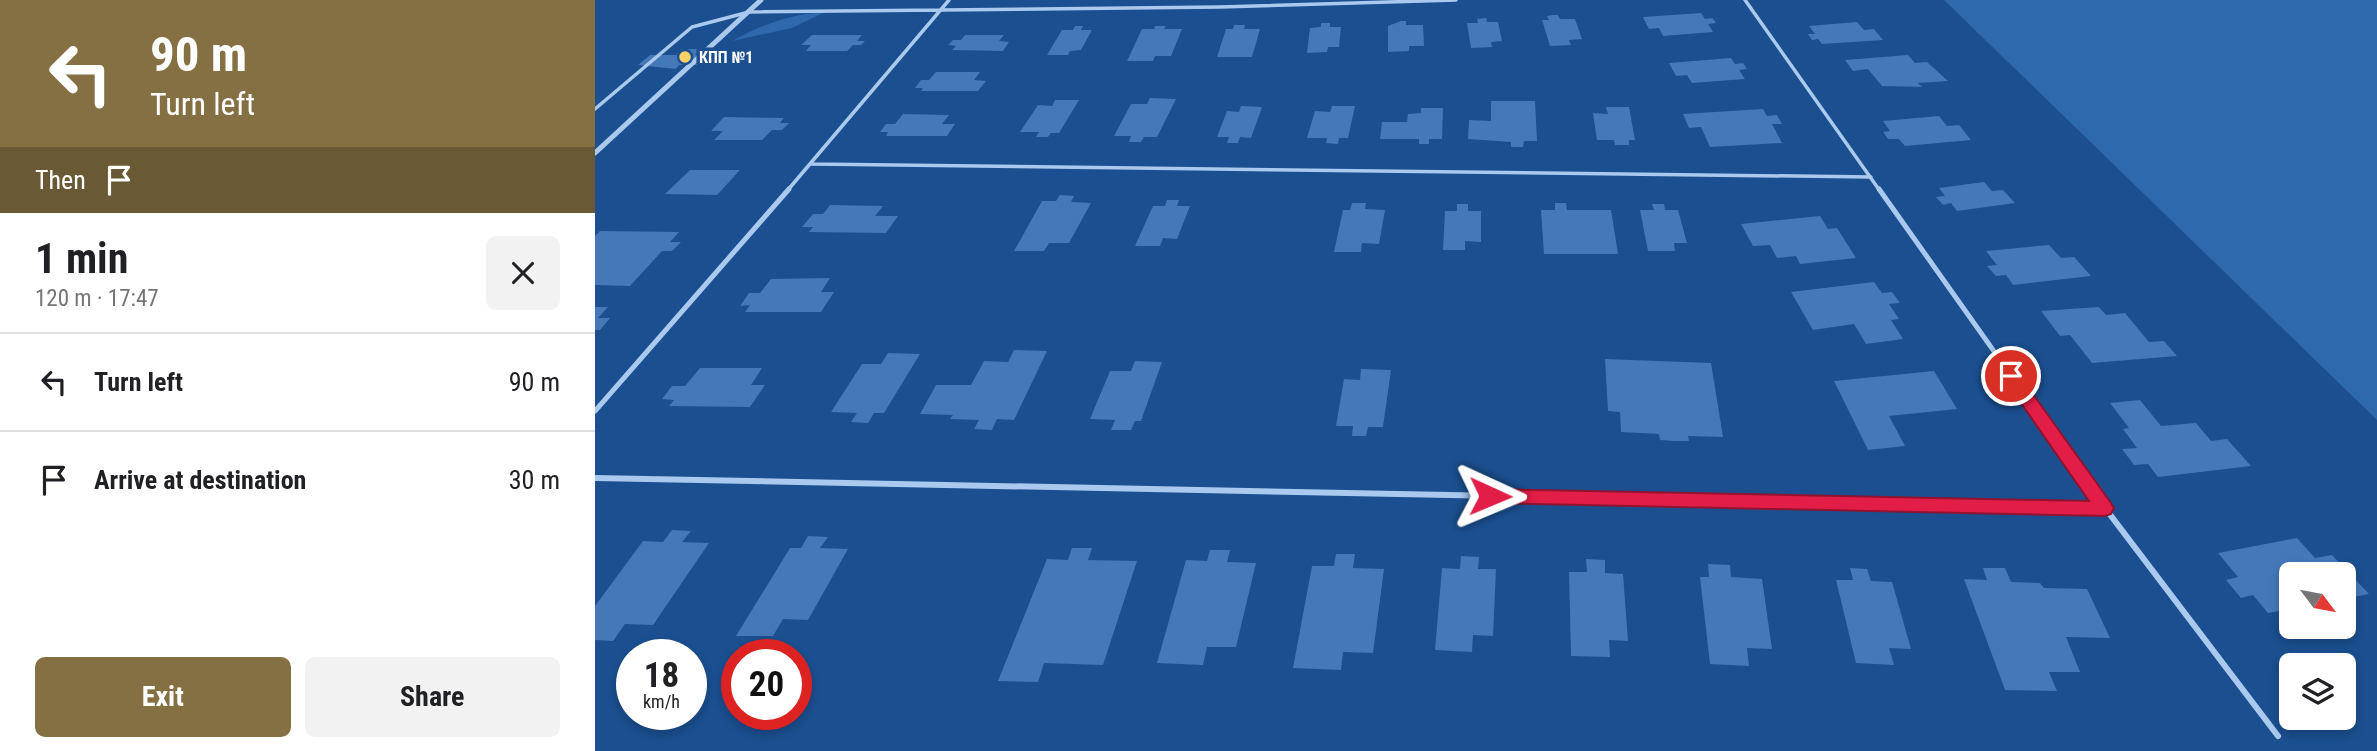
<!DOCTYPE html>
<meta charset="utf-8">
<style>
:root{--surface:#fff;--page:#f2f2f2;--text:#202124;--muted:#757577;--line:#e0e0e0;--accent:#847042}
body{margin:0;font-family:"Roboto Condensed",sans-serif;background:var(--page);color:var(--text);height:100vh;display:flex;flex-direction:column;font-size:26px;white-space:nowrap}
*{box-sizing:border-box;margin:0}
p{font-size:23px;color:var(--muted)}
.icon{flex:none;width:38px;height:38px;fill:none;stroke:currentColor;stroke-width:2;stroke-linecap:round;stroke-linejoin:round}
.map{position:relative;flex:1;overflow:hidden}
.sheet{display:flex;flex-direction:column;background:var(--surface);width:595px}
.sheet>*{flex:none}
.hud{background:#847042;color:#fff;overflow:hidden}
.needle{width:46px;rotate:122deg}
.fabs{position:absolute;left:1684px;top:562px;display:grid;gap:14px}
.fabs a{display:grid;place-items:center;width:77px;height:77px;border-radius:10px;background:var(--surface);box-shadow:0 4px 10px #0003;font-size:35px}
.speed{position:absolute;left:21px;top:639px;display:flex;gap:14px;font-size:35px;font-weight:700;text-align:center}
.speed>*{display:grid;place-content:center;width:91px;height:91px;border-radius:50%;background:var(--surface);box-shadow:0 4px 10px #0003;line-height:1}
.speed small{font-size:18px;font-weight:400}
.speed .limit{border:10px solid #d22;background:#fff;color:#111}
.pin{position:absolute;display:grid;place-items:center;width:60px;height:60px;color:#fff;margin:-30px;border:4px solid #fff;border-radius:50%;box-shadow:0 2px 7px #0007}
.me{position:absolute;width:77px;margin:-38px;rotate:91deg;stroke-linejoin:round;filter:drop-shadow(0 0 5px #0008)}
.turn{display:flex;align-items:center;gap:24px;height:147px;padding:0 35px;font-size:32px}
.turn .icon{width:91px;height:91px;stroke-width:2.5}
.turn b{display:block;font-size:49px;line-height:60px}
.then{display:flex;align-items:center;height:66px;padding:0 35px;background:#0003;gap:14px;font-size:26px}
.round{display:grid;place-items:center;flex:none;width:74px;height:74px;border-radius:10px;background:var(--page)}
.headline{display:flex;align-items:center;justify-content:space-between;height:119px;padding:0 35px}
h1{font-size:42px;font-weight:700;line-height:52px}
.primary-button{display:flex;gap:14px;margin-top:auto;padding:14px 35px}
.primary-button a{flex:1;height:80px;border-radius:10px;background:var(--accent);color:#fff;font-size:28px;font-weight:700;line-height:80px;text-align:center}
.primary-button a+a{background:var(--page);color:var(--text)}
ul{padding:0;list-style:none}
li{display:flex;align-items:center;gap:21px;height:98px;padding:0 35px;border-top:2px solid var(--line)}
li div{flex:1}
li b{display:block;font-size:26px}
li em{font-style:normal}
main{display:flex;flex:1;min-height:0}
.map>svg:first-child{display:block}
.green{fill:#2e69ad}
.building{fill:#4478b7}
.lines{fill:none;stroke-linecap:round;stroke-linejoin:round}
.lane-far2{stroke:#a9c9ee;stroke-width:3.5}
.lane-far1{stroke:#a9c9ee;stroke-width:5}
.lane{stroke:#a9c9ee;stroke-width:6}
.street{stroke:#a9c9ee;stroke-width:5}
.route{fill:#e11d48;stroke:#92132f;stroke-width:2}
.poi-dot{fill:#ffd166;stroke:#1b4f8f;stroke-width:2.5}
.labels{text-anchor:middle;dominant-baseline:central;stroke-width:7;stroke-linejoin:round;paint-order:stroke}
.far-poi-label{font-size:16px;font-weight:bold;fill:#fff;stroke:#1b4f8f;text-anchor:start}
</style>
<main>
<section class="sheet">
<div class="hud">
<div class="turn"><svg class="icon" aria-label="left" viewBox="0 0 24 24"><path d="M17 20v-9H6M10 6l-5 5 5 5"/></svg><div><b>90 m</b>Turn left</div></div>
<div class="then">Then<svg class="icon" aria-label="arrive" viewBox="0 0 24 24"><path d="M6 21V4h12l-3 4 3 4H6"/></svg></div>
</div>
<div class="headline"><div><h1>1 min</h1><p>120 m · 17:47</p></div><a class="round"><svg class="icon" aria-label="close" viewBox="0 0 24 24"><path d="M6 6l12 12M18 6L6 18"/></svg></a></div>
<ul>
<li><svg class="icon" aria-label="left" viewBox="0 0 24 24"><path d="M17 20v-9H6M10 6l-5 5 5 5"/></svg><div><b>Turn left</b></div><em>90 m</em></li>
<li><svg class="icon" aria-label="arrive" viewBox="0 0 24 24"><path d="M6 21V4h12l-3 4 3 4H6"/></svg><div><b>Arrive at destination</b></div><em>30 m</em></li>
</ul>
<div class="primary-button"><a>Exit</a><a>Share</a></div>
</section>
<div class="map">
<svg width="1782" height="751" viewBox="0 0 1782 751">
<rect width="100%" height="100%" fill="#1b4f8f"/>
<path class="green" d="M 1349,0 L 1782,0 L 1782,420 Z
M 230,12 L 197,28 L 137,41 C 166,25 196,14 230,12 Z"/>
<path class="building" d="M 1106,13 L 1110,19 L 1117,18 L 1119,20 L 1121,23 L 1113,24 L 1118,32 L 1068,36 L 1064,28 L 1054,29 L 1048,17 Z
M 958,15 L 963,15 L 965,19 L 980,19 L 987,39 L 974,40 L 976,45 L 955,46 L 947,20 L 954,20 L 952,16 Z
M 891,18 L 892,22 L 903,22 L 907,41 L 896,42 L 897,47 L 876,48 L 872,23 L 883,23 L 882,19 Z
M 806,21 L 811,21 L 811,25 L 828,25 L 829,46 L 814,46 L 814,51 L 793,52 L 793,26 Z
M 1262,22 L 1269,30 L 1279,29 L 1288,40 L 1227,44 L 1223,39 L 1217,40 L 1213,34 L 1220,34 L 1214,26 Z
M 726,23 L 735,23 L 735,27 L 746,27 L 744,47 L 733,47 L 732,52 L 712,53 L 715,28 L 726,27 Z
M 639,25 L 650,25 L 649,29 L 665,29 L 657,57 L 622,57 L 631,29 L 638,29 Z
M 480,26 L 488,26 L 486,30 L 497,30 L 486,50 L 475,51 L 473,55 L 452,55 L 467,30 L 478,30 Z
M 560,26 L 571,26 L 569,29 L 587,29 L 576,56 L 560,56 L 558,61 L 532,61 L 547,29 L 559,29 Z
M 217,35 L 267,35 L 262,41 L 270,41 L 266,45 L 258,45 L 252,51 L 211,51 L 216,45 L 206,45 Z
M 370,35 L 409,35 L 404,41 L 414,42 L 408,51 L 357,50 L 361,46 L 353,45 L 358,40 L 366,40 Z
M 87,49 L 105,49 L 100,55 L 129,55 L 125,59 L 143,59 L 136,65 L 84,65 L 81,69 L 43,65 L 55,55 L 81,55 Z
M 1313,55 L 1320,63 L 1332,62 L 1353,81 L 1323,83 L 1327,87 L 1287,86 L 1273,69 L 1258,71 L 1250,60 Z
M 1136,58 L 1140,64 L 1148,63 L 1152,69 L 1144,70 L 1150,79 L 1097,83 L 1092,75 L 1081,76 L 1074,63 Z
M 341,72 L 385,72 L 379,80 L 391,81 L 383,91 L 326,91 L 328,88 L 320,88 L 326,80 L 334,80 Z
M 555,98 L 581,99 L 562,137 L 549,137 L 546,142 L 534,142 L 536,136 L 519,136 L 536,104 L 552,104 Z
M 460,100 L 484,100 L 464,133 L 456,133 L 453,137 L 441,137 L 444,132 L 425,132 L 443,105 L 457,106 Z
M 896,101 L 940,101 L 942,141 L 929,141 L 928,147 L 916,147 L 916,142 L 873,139 L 874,120 L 896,121 Z
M 646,106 L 667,107 L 656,138 L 645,137 L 643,143 L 632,143 L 634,137 L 622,137 L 632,111 L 644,112 Z
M 737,106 L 760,106 L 753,138 L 744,138 L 743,144 L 731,143 L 732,138 L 712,138 L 720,111 L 735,112 Z
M 1011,107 L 1034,107 L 1040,140 L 1034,140 L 1034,145 L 1020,145 L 1019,140 L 1002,140 L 998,113 L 1013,114 Z
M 826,108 L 848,108 L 847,139 L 834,139 L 834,144 L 824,144 L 824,139 L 785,139 L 787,122 L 812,122 L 813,114 L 826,113 Z
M 1168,109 L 1172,116 L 1182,115 L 1187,124 L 1177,124 L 1187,143 L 1115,147 L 1106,127 L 1094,128 L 1088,114 Z
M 308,114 L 354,115 L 347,124 L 360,124 L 352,136 L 291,136 L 293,132 L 285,132 L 291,124 L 300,124 Z
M 1344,116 L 1352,126 L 1364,125 L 1376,140 L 1310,146 L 1304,139 L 1293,139 L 1288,132 L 1295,131 L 1288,121 Z
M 129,117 L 189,118 L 185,123 L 194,123 L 187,130 L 177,130 L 167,140 L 119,140 L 128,131 L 116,131 Z
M 95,170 L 145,170 L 122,195 L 70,194 Z
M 1389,182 L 1397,191 L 1408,190 L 1420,203 L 1362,211 L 1356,203 L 1348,205 L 1341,197 L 1350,196 L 1344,188 Z
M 465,195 L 479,196 L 476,202 L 496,203 L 474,243 L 454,243 L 449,251 L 419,251 L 447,201 L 461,201 Z
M 572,200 L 584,200 L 582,206 L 595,206 L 582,239 L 568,238 L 565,246 L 540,246 L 558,206 L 570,206 Z
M 757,203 L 771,203 L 770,209 L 790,210 L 784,244 L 767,243 L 766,252 L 739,252 L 748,210 L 755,210 Z
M 960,203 L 971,203 L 972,210 L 1016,210 L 1023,254 L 949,254 L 946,210 L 960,210 Z
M 862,204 L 873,204 L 873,211 L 886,211 L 886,242 L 870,241 L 870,250 L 848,250 L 850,211 L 862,211 Z
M 1057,204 L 1069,204 L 1070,210 L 1083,210 L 1092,243 L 1079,243 L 1080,251 L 1053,251 L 1045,210 L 1059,210 Z
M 235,205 L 288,206 L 280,216 L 303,216 L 291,233 L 214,232 L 218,227 L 207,227 L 218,214 L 228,214 Z
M 1225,216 L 1233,229 L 1242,228 L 1261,258 L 1205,264 L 1201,256 L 1182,258 L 1175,245 L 1158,246 L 1146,224 Z
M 5,231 L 84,232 L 75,242 L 86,242 L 77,251 L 67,251 L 35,286 L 0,285 L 0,236 Z
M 1454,245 L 1466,258 L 1479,257 L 1496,276 L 1418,285 L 1411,275 L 1401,276 L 1392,266 L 1402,265 L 1391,251 Z
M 235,278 L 226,292 L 239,292 L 226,312 L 150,312 L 155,305 L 145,306 L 154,293 L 165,293 L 176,279 Z
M 1279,282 L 1287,293 L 1297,292 L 1305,303 L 1294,304 L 1304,319 L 1296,320 L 1308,339 L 1271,344 L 1259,324 L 1218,330 L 1196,292 Z
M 0,307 L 13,307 L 3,318 L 15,318 L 5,330 L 0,330 Z
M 1504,307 L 1511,315 L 1530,313 L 1554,342 L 1569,341 L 1582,356 L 1497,363 L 1475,335 L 1465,336 L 1446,311 Z
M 419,350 L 452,351 L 419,420 L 402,419 L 397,430 L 379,429 L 384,420 L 355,419 L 358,415 L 325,414 L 341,385 L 376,385 L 389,361 L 413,362 Z
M 293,353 L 325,354 L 289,413 L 279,413 L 273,423 L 256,422 L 262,413 L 236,412 L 267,364 L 286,364 Z
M 1010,359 L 1116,363 L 1128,437 L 1093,436 L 1094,441 L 1079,441 L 1065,440 L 1064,434 L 1026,432 L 1025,412 L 1013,411 Z
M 540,361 L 567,362 L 546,421 L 540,421 L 536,430 L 516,430 L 520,420 L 495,419 L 515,371 L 536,371 Z
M 105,368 L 167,368 L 156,385 L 170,385 L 155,407 L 74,406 L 79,400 L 67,399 L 77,386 L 90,386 Z
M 766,369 L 796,370 L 788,427 L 773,427 L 771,436 L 757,436 L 758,426 L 741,426 L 749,379 L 765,380 Z
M 1339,371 L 1362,409 L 1294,416 L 1310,446 L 1273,450 L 1239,381 Z
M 1545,400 L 1566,426 L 1601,423 L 1616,441 L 1632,439 L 1656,466 L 1563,477 L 1553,464 L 1539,465 L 1527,449 L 1542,448 L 1528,429 L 1534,428 L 1515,403 Z
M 77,530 L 96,531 L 87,542 L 114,543 L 58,625 L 30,624 L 18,641 L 0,640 L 0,606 L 48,541 L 68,542 Z
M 213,536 L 233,537 L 225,548 L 253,549 L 213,620 L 188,619 L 178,636 L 141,636 L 195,548 L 206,548 Z
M 1702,538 L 1720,558 L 1737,555 L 1774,594 L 1748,599 L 1748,574 L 1696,574 L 1696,609 L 1673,613 L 1658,595 L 1646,598 L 1631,580 L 1643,577 L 1623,553 Z
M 477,548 L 497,548 L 493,560 L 542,561 L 508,665 L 449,663 L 443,682 L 403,681 L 452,559 L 473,560 Z
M 615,550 L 635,550 L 632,562 L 661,563 L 641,647 L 612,647 L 608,665 L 562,663 L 591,560 L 612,561 Z
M 741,554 L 760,554 L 758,568 L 789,569 L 778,653 L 748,652 L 746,670 L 698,668 L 717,566 L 739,566 Z
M 866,556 L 884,557 L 883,569 L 901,569 L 898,636 L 878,635 L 877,652 L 840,650 L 847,568 L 865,569 Z
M 991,559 L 1010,560 L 1010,573 L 1028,574 L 1033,641 L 1014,640 L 1015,657 L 976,656 L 974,572 L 992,572 Z
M 1113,564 L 1135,565 L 1136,577 L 1167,579 L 1177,649 L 1152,648 L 1154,666 L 1115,664 L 1105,577 L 1114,577 Z
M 1255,568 L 1272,569 L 1276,581 L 1297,582 L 1316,649 L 1294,648 L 1299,665 L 1261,663 L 1241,580 L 1258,580 Z
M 1388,568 L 1410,568 L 1416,582 L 1445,583 L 1449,588 L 1492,589 L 1515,638 L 1471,637 L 1485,672 L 1454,672 L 1462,691 L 1410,690 L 1369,579 L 1392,580 Z"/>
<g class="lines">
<path class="lane-far2" d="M 1150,0 L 1285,191
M 0,109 L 97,27 L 154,12 L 625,7 L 861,0
M 216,164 L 1276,177
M 192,191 L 354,0"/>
<path class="lane-far1" d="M 1284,189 L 1459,436
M 0,411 L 194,189"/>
<path class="lane" d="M 1458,434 L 1510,508
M 0,478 L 1510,508 L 1683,736"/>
<path class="street" d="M 0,153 L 166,0"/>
</g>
<path class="route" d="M 1416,370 L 1422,372 L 1516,503 L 1519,508 L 1516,514 L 1510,516 L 895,503 L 888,501 L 886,496 L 888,491 L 895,489 L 1494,501 L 1410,380 L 1408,376 Z"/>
<circle class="poi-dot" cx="90" cy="57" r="7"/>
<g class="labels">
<g class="far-poi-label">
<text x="104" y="57">КПП №1</text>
</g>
</g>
</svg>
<div class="fabs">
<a><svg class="needle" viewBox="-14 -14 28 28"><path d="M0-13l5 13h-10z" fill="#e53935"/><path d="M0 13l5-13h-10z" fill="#757577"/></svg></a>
<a><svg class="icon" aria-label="layers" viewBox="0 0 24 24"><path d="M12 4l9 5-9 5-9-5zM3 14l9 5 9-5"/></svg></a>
</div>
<div class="speed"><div>18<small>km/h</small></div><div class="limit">20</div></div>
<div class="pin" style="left:1416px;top:376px;background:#d93025"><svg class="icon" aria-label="arrive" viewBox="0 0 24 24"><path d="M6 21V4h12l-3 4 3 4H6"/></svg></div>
<svg class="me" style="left:895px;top:496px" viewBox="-20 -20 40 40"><path d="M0-17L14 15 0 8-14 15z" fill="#e11d48" stroke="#fff" stroke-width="4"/></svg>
</div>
</main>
